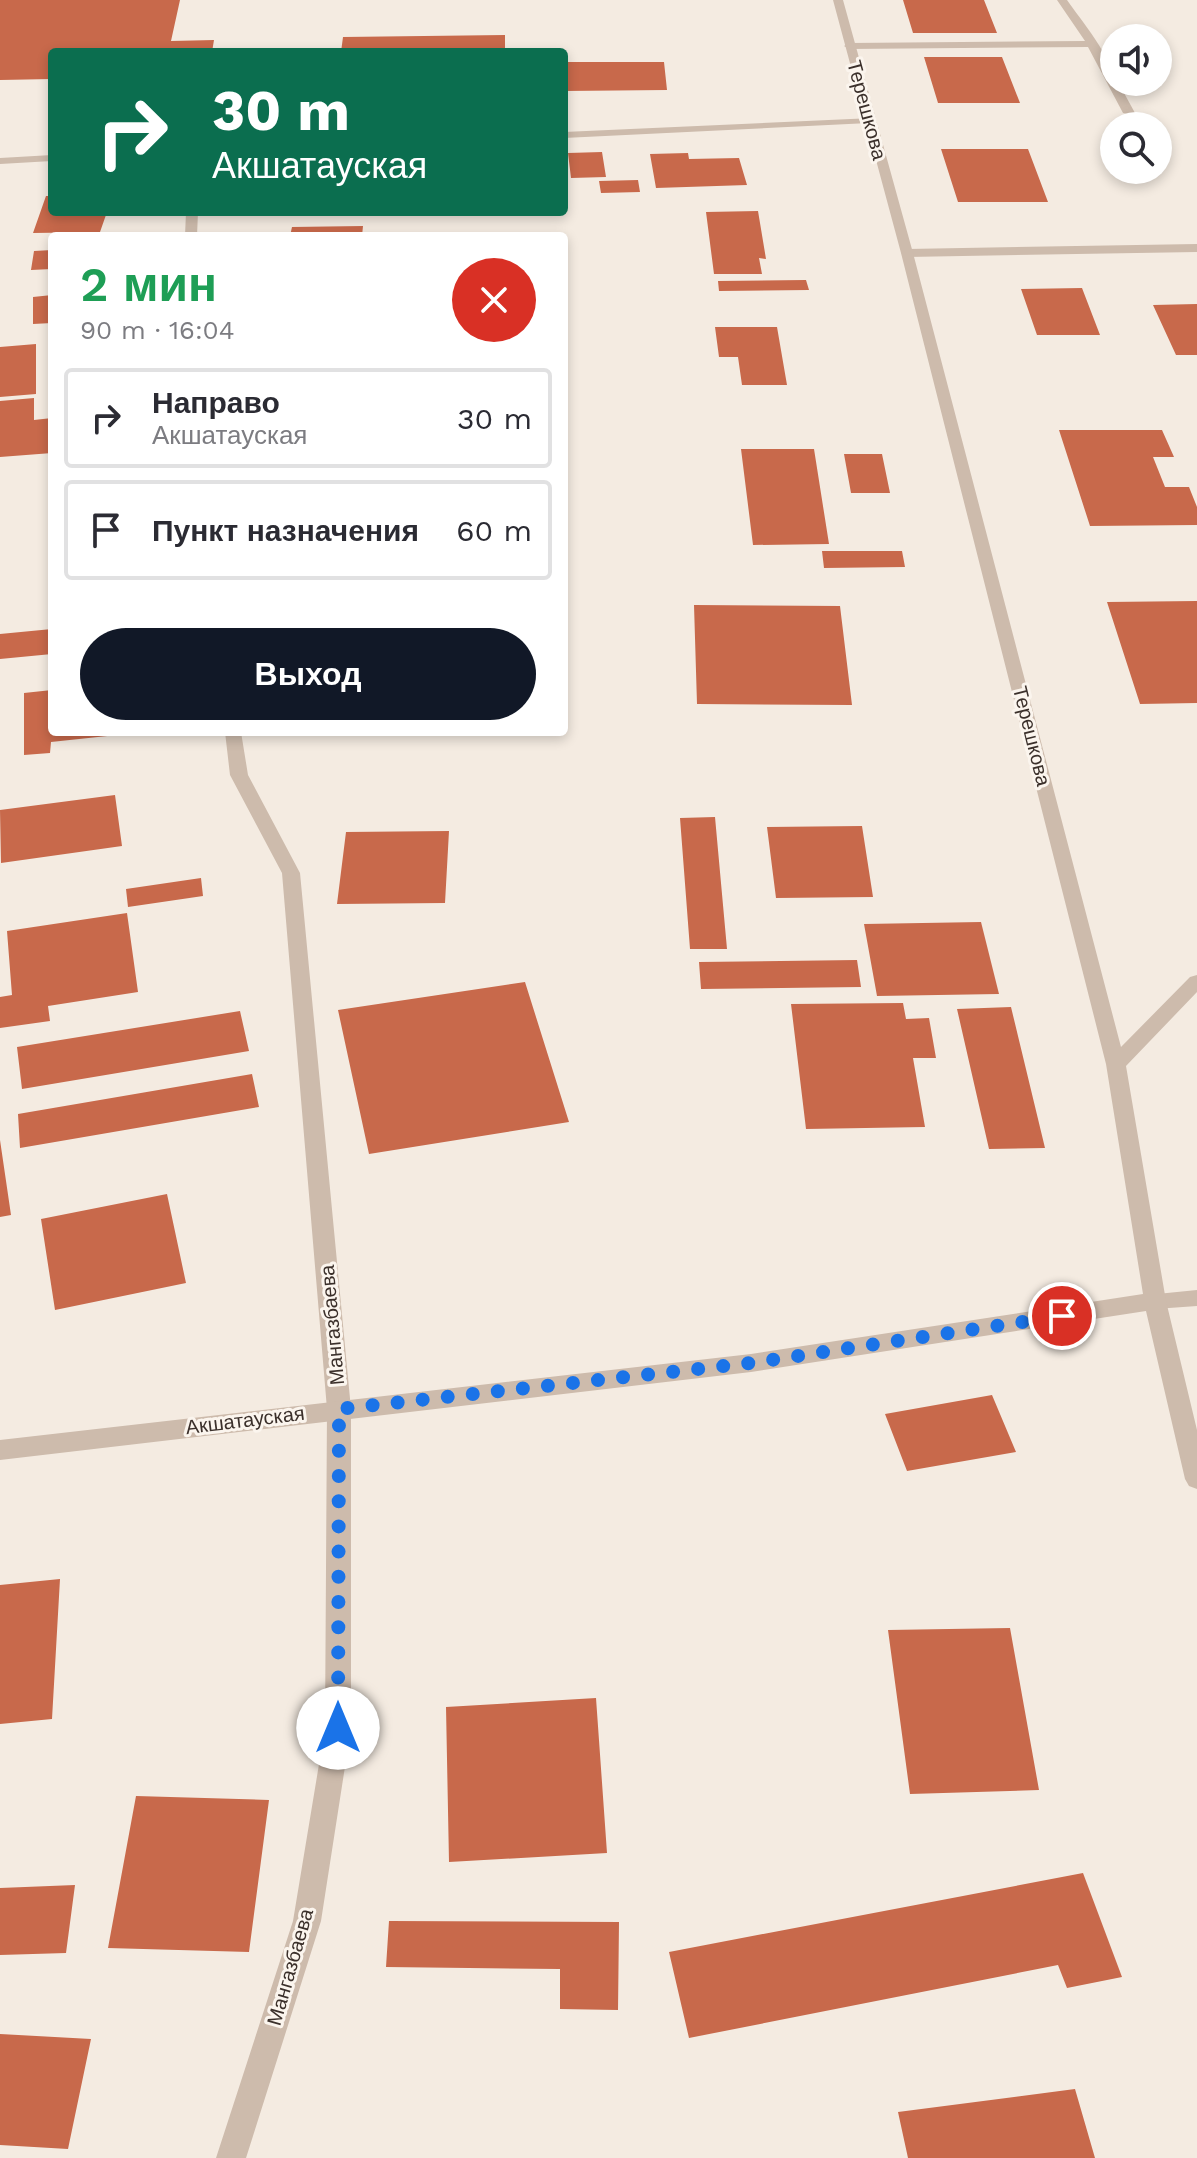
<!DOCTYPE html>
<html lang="ru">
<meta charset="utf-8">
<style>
:root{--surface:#fff;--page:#f2f2f3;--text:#2b2b33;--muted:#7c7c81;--line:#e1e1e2;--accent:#111827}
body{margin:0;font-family:"Work Sans",sans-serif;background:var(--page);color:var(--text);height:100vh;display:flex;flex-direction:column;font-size:30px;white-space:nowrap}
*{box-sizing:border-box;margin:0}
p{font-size:26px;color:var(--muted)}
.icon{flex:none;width:44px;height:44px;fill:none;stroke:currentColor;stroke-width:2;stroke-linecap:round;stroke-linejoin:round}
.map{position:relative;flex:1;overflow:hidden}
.drawer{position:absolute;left:48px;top:232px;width:520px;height:504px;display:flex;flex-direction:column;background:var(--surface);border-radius:8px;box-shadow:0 4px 12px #0003}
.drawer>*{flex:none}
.banner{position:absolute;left:48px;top:48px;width:520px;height:168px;border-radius:8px;box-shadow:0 4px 12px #0003;background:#0b6e4f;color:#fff;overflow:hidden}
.fabs{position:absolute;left:1100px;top:24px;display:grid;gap:16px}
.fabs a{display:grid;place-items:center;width:72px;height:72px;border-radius:50%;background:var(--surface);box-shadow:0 4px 12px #0003;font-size:40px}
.pin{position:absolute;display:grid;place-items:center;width:68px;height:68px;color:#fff;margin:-34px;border:4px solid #fff;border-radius:50%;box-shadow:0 2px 8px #0007}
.me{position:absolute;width:88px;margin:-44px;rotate:0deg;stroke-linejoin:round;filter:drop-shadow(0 0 6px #0008)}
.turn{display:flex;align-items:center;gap:28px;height:168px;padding:0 32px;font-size:36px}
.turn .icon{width:104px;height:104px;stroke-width:2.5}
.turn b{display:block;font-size:56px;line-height:68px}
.round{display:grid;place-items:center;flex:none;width:84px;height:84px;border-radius:42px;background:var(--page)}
.headline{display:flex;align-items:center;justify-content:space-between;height:136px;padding:0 32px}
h1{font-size:48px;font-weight:600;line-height:60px;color:#1e9e55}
.primary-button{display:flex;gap:16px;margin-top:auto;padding:16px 32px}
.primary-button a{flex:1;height:92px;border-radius:48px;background:var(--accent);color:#fff;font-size:32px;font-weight:600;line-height:92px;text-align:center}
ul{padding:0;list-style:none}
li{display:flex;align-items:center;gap:24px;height:100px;margin:0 16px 12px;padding:0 16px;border:4px solid var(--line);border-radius:8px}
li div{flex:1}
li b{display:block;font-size:30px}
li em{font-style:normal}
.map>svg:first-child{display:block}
.building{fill:#c8694b}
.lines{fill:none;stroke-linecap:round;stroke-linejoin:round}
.service{fill:#cdbbac;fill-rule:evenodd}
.minor{fill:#cdbbac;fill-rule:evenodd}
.tertiary{fill:#cdbbac;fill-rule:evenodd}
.route{stroke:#1a73e8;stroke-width:14;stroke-dasharray:0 25.2}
.labels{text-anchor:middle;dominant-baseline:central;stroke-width:6;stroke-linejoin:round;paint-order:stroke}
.street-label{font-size:20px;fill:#3b302b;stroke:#fbf5ee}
</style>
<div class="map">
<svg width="1197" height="2158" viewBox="0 0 1197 2158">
<rect width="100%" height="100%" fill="#f4ebe1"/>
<path class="building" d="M 0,0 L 180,0 L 171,41 L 214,40 L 212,52 L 52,52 L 52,79 L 0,80 Z
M 903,0 L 984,0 L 997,33 L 913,33 Z
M 505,35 L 505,52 L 341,52 L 343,37 Z
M 924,57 L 1002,57 L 1020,103 L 938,103 Z
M 564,62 L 664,62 L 667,90 L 564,91 Z
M 941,149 L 1028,149 L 1048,202 L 958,202 Z
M 602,152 L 606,177 L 571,178 L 568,153 Z
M 688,153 L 689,159 L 739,158 L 747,185 L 656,188 L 650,154 Z
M 638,180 L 640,192 L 601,193 L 599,181 Z
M 46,196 L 52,196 L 52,212 L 107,212 L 100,232 L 33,233 Z
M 758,211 L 766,259 L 759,258 L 762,274 L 714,274 L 706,212 Z
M 363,226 L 362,236 L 290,236 L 292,227 Z
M 52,250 L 52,269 L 31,270 L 34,251 Z
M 806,280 L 809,290 L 719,291 L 718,281 Z
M 1082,288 L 1100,335 L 1037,335 L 1021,289 Z
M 52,295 L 52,323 L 33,324 L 33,297 Z
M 1197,304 L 1197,355 L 1176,355 L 1153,305 Z
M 715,327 L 777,327 L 787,385 L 742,385 L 738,357 L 719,357 Z
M 36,344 L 36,394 L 0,397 L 0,347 Z
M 34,398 L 34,420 L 52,418 L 52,453 L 0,457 L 0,401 Z
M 1059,430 L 1162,430 L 1174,457 L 1153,457 L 1165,487 L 1189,487 L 1197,507 L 1197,525 L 1090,526 Z
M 741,449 L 814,449 L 829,544 L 753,545 Z
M 844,454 L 882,454 L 890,493 L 851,493 Z
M 822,551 L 902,551 L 905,567 L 824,568 Z
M 1197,601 L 1197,703 L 1140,704 L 1107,602 Z
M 694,605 L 840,606 L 852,705 L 697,704 Z
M 52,629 L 52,654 L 0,659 L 0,634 Z
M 52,690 L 52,732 L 126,734 L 51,742 L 50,753 L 24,755 L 24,693 Z
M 115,795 L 122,846 L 1,863 L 0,810 Z
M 715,817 L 727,949 L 690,949 L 680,818 Z
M 862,826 L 873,897 L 776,898 L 767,827 Z
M 449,831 L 445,903 L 337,904 L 346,832 Z
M 201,878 L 203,896 L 128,907 L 126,889 Z
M 127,913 L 138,992 L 48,1006 L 50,1021 L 0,1028 L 0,997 L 12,995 L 7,931 Z
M 981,922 L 999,994 L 877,996 L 864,924 Z
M 857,960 L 861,987 L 701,989 L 699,962 Z
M 525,982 L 569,1122 L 369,1154 L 338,1010 Z
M 903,1003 L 906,1019 L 929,1018 L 936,1058 L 913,1058 L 925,1127 L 806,1129 L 791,1004 Z
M 1011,1007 L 1045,1148 L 989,1149 L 957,1009 Z
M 240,1011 L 249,1051 L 22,1089 L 17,1047 Z
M 252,1074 L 259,1107 L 20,1148 L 18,1114 Z
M 0,1140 L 11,1215 L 0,1217 Z
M 167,1194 L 186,1283 L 55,1310 L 41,1219 Z
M 992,1395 L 1016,1452 L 907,1471 L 885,1414 Z
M 60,1579 L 52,1719 L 0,1724 L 0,1585 Z
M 1010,1628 L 1039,1790 L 910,1794 L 888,1630 Z
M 596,1698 L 607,1853 L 449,1862 L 446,1707 Z
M 136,1796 L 269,1800 L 249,1952 L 108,1948 Z
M 1083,1873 L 1122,1977 L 1067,1988 L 1058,1965 L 689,2038 L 669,1952 Z
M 75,1885 L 66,1953 L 0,1955 L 0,1888 Z
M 389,1921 L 619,1922 L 618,2010 L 560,2009 L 560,1969 L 386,1967 Z
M 0,2034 L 91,2039 L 68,2149 L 0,2145 Z
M 1075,2089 L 1095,2158 L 908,2158 L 898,2112 Z"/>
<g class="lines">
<path class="service" d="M 1057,0 L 1067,0 C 1080,19 1114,59 1114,82 L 1118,82 L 1135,113 L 1133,115 L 1123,113 L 1088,47 L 849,49 L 844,46 L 849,43 L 1085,41 Z"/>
<path class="minor" d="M 873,118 L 875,120 L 869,123 L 564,138 L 564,132 Z
M 52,155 L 52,161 L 0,164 L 0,158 Z
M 186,212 L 198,212 L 197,236 L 185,236 Z
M 1197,244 L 1197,252 L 907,257 L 901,253 L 907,249 Z
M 225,732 L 241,732 L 248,775 L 300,873 L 351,1409 L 351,1728 L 321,1921 L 246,2158 L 216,2158 L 293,1921 L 325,1728 L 327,1409 L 282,873 L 230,775 Z
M 1197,1290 L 1197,1306 L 1155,1309 L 1147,1307 L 1144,1301 L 1147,1295 Z"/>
<path class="tertiary" d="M 833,0 L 843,0 L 913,253 L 1121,1047 L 1190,977 L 1197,975 L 1197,992 L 1126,1066 L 1166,1301 L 1197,1430 L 1197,1489 L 1189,1486 L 1185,1479 L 1146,1311 L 751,1372 L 0,1460 L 0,1440 L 751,1354 L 1143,1294 L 1106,1064 L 901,253 Z"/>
</g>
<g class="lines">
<path class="route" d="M 338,1728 L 339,1409 L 751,1363 L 1062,1316"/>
</g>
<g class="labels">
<g class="street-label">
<text transform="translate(867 110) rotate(75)">Терешкова</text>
<text transform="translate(1032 736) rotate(76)">Терешкова</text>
<text transform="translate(332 1325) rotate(-95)">Мангазбаева</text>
<text transform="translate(245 1420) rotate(-7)">Акшатауская</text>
<text transform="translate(290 1967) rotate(-74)">Мангазбаева</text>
</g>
</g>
</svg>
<div class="fabs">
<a><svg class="icon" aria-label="sound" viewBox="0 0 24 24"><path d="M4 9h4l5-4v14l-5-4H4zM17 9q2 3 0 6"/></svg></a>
<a><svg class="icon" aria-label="search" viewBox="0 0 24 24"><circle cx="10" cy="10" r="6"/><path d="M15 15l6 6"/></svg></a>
</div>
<div class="pin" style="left:1062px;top:1316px;background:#d93025"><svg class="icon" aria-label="arrive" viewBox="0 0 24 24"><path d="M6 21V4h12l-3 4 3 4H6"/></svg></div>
<svg class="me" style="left:338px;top:1728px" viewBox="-20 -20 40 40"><circle r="19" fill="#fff"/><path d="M0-13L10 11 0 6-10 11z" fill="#1a73e8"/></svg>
<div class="banner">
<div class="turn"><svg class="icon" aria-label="right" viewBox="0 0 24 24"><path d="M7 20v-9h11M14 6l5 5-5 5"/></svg><div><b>30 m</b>Акшатауская</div></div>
</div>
<section class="drawer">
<div class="headline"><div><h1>2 мин</h1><p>90 m · 16:04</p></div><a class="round" style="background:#d93025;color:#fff"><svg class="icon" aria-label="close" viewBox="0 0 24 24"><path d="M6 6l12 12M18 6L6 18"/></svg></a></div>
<ul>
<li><svg class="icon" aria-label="right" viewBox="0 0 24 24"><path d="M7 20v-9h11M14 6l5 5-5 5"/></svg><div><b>Направо</b><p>Акшатауская</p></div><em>30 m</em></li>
<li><svg class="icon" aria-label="arrive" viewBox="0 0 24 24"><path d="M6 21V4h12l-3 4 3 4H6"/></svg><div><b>Пункт назначения</b></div><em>60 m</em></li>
</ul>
<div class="primary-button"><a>Выход</a></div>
</section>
</div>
